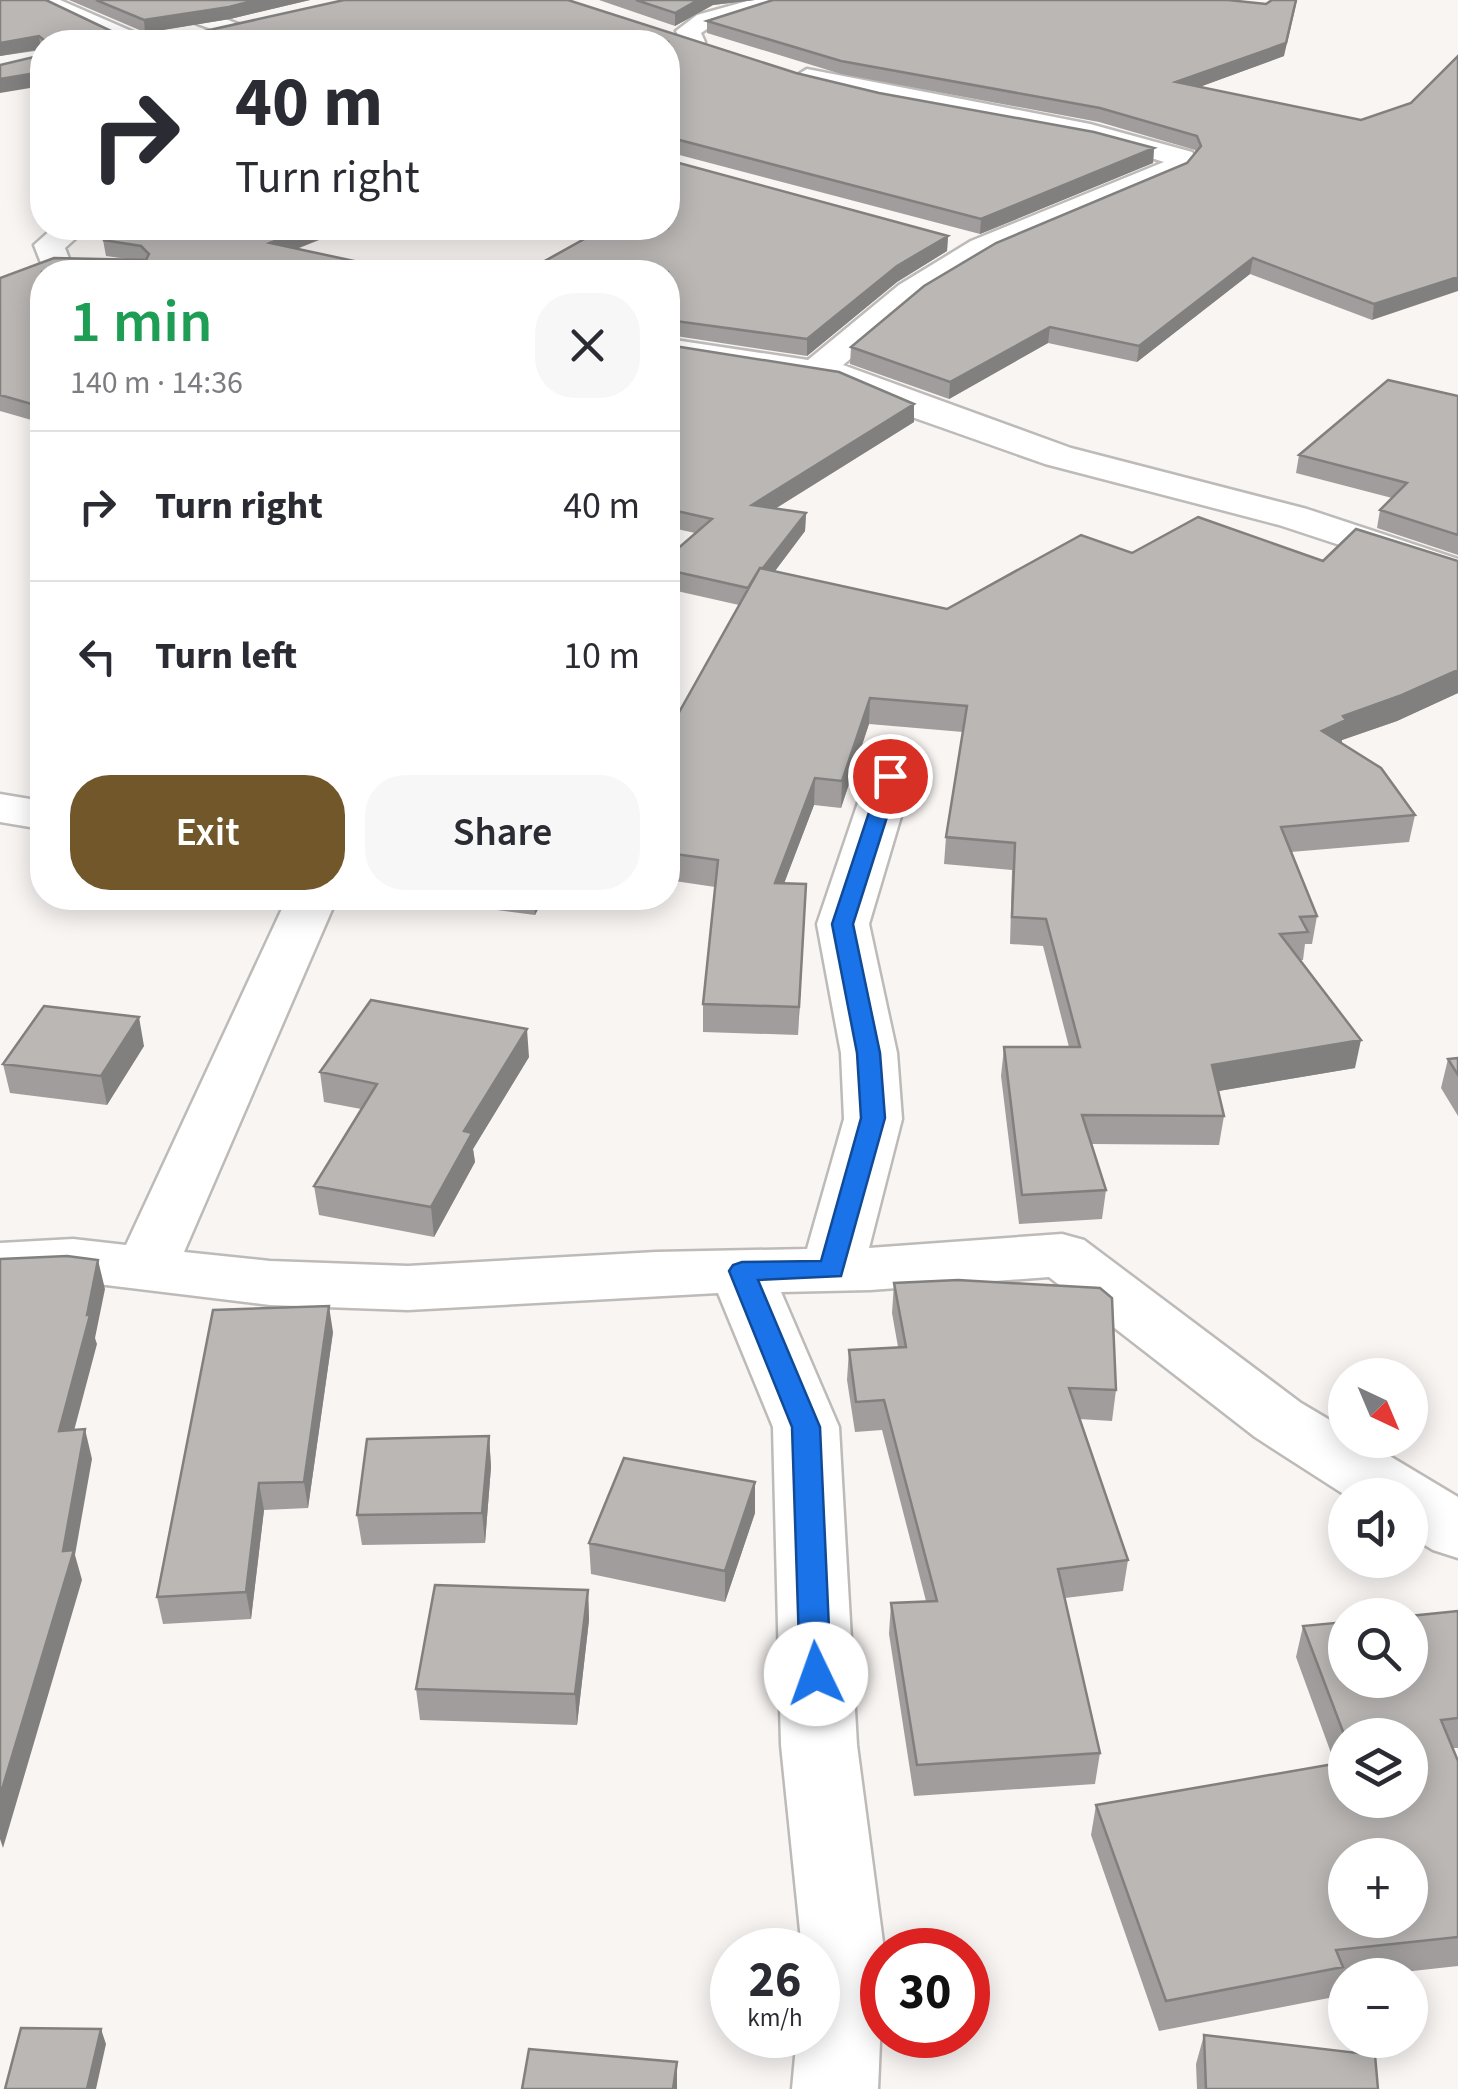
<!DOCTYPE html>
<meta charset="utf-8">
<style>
:root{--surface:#fff;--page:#f7f7f7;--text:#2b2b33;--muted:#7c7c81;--line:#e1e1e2;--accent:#715729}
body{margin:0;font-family:"Source Sans 3",sans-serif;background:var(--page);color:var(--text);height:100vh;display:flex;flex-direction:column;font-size:38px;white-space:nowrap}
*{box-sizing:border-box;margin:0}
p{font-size:32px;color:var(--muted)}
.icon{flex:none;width:55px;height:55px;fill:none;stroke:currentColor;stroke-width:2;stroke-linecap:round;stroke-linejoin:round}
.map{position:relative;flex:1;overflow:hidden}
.panel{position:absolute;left:30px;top:260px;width:650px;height:650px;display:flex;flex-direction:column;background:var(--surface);border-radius:40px;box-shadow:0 5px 25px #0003}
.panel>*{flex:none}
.guide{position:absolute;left:30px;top:30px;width:650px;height:210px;border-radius:40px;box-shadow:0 5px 25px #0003;background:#fff;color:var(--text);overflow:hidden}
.needle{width:65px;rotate:136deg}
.fabs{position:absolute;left:1328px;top:1358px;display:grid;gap:20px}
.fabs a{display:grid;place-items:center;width:100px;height:100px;border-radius:50%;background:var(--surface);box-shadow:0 5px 25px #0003;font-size:50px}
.speed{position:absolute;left:710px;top:1928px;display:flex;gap:20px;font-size:50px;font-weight:700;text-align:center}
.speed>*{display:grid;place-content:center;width:130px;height:130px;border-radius:50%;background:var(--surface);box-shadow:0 5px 25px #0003;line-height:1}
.speed small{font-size:25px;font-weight:400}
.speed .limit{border:15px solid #d22;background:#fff;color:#111}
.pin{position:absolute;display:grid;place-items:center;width:85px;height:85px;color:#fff;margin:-42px;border:5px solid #fff;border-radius:50%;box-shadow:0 2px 10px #0007}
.me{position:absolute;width:110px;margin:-55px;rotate:357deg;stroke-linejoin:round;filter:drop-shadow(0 0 8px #0008)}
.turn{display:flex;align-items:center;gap:35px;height:210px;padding:0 40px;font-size:45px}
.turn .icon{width:130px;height:130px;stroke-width:2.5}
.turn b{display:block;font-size:70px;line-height:85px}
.round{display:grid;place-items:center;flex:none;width:105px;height:105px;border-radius:40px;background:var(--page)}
.head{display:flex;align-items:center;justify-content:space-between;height:170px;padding:0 40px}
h1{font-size:60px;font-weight:600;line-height:75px;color:#1e9e55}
.primary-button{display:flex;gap:20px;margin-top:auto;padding:20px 40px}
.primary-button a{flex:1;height:115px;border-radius:40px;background:var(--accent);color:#fff;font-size:40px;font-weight:600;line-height:115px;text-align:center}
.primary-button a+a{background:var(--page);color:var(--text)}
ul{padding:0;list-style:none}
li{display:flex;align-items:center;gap:30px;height:150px;padding:0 40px;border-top:2px solid var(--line)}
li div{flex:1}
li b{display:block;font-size:38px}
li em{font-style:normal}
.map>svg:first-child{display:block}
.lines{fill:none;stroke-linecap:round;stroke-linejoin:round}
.minor-casing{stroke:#bdbab8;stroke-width:5}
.minor{fill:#fff;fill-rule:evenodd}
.wall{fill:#a09d9c;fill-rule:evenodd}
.shaded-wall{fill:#82807f}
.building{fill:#bab7b5;stroke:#82807f;stroke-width:2.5;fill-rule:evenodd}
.route{fill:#1a73e8;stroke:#114b97;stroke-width:2.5}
</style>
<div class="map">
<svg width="1458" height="2089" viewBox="0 0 1458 2089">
<rect width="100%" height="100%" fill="#f9f5f3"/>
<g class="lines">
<g class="minor-casing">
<path id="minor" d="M 28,0 L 60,0 L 145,37 L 148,42 L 117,42 Z
M 146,0 L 179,0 L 238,24 L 299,37 L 302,42 C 246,46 201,26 150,5 Z
M 751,0 L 789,0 L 785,5 L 713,25 L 701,33 L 705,42 L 702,47 L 693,49 L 684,47 L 676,31 L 697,15 Z
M 807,69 L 1090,124 L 1192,152 L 1196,158 L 1184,174 L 993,255 L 921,299 L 843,365 L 1071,448 L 1307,509 L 1458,559 L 1458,584 L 1279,525 L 1045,464 L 912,417 L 840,385 L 668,359 L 668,339 L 808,360 L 899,285 L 971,241 L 1164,162 C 1045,124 919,113 798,82 L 794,77 Z
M 53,228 L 87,228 L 65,248 L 70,261 L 65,268 L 43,268 L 34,245 Z
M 890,762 L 907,766 L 913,776 L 869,924 L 897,1053 L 902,1119 L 869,1248 L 1062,1234 L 1084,1240 L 1301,1403 L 1345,1429 L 1345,1440 L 1363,1440 L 1458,1497 L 1458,1558 L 1433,1550 L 1410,1536 L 1410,1495 L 1345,1495 L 1255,1437 L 1049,1277 L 870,1290 L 781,1292 L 839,1427 L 857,1745 L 884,1950 L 878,2089 L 792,2089 L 797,2035 L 818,2035 L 818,1950 L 802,1950 L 781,1745 L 773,1427 L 718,1293 L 408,1310 L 270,1305 L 73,1281 L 0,1285 L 0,1243 L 73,1239 L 126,1245 L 287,898 L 337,898 L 184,1252 L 270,1261 L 408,1266 L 656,1252 L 807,1249 L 844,1119 L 841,1053 L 817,924 L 867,776 L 873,766 Z
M 0,794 L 42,801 L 42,829 L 0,822 Z"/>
</g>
<use href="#minor" class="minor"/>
</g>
<path class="wall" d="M 0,0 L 46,0 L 113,32 L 144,32 L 69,0 L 310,0 L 230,19 L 149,32 L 196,33 L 344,0 L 568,0 L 796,73 L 879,93 L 1094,132 L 1154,148 L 1153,163 L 980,234 L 668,152 L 668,42 L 42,42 L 42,50 L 0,56 Z
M 599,0 L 755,0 L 713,5 L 675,26 Z
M 707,21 L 1284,56 L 1199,87 L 1361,120 L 1411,103 L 1372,320 L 1250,274 L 1137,362 L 1048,343 L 949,399 L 850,364 L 851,347 L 1187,163 L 1196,152 L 1195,150 L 1099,122 L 841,74 L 707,33 Z
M 138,228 L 349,228 L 297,249 L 368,264 L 397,272 L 42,272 L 42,423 L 0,411 L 0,278 L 54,258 L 134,260 L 106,256 L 103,240 Z
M 601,228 L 668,228 L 948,236 L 947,251 L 897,282 L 807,356 L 669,335 L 603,228 Z
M 668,345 L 914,404 L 914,422 L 775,509 L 806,513 L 805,531 L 775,571 L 947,609 L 1132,553 L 1323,561 L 1458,561 L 1458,693 L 1397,721 L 1342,740 L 1342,744 L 1415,815 L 1409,842 L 1291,852 L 1317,916 L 1312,944 L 1305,944 L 1303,960 L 1300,960 L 1355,1068 L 1218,1091 L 1224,1116 L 1219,1145 L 1091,1144 L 1106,1190 L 1102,1219 L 1019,1224 L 1001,1076 L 1004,1047 L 1069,1047 L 1043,946 L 1010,944 L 1012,870 L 944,864 L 946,837 L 963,732 L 869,724 L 841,808 L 814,805 L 784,883 L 806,884 L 798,1035 L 703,1032 L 703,1004 L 715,887 L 668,880 L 668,732 L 739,605 L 668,589 L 668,557 L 695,533 L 668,527 Z
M 1458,396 L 1458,555 L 1377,528 L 1380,510 L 1392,498 L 1296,473 L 1299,455 Z
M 408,898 L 544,898 L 535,915 Z
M 144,1046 L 107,1105 L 10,1093 L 3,1064 Z
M 529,1057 L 473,1149 L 475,1162 L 434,1237 L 319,1215 L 314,1186 L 361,1109 L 324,1102 L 320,1072 Z
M 1458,1058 L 1458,1116 L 1441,1088 L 1448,1059 Z
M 894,1283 L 1116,1390 L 1112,1421 L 1079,1419 L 1128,1560 L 1123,1591 L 1065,1598 L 1100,1753 L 1095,1784 L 914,1796 L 889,1634 L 891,1603 L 926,1601 L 882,1430 L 855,1432 L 847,1380 L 849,1350 L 898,1347 L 892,1313 Z
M 333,1332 L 308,1508 L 264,1510 L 251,1619 L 163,1624 L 157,1597 Z
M 489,1436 L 491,1467 L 485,1543 L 362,1545 L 357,1515 Z
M 755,1513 L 725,1602 L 591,1574 L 589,1543 Z
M 588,1590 L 589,1620 L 577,1725 L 420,1720 L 416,1689 Z
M 1458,1611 L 1458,1748 L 1453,1748 L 1458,1761 L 1458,1966 L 1376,1975 L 1345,1975 L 1345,1978 L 1340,1979 L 1334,1997 L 1159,2031 L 1091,1835 L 1096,1805 L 1335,1764 L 1296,1657 L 1303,1626 ZM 1345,1735 L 1410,1800 L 1345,1800 Z
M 1204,2035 L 1378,2089 L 1197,2089 L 1196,2064 Z"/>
<path class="shaded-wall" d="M 256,0 L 310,0 L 230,19 L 145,33 L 144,20 Z
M 698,0 L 755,0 L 713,5 L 675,26 L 675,13 Z
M 1297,0 L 1284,56 L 1175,96 L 1176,82 Z
M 39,36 L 41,49 L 0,56 L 0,43 Z
M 42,72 L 42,86 L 0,93 L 0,79 Z
M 1154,148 L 1153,163 L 980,234 L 981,219 Z
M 309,228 L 349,228 L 272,258 L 270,243 Z
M 948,236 L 947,251 L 897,282 L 807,356 L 807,339 L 897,266 Z
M 1253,258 L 1250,274 L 1137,362 L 1139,346 Z
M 1458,277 L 1458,291 L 1372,320 L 1374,304 Z
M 1050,327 L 1048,343 L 949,399 L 950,382 Z
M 914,404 L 914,422 L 752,523 L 752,505 Z
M 806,513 L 805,531 L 748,607 L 748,588 Z
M 1458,670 L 1458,693 L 1397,721 L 1342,740 L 1341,746 L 1322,731 L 1343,716 Z
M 870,698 L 869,724 L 841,808 L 842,781 Z
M 815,778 L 814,805 L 774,910 L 775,883 Z
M 806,884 L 805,911 L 798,1035 L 799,1007 Z
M 534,898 L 544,898 L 535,915 Z
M 139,1017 L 144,1046 L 107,1105 L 101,1076 Z
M 527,1029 L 529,1057 L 473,1149 L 475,1162 L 434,1237 L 431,1207 L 464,1131 Z
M 1361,1040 L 1355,1068 L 1207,1093 L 1212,1065 Z
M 98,1260 L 105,1289 L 95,1338 L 97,1344 L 66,1461 L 59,1431 L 87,1315 Z
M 329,1306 L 333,1332 L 308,1508 L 304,1482 Z
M 85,1429 L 92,1459 L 75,1555 L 82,1580 L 3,1848 L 0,1839 L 0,1796 L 63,1551 Z
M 489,1436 L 491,1467 L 485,1543 L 482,1513 Z
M 755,1482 L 755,1513 L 725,1602 L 725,1571 Z
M 259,1483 L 264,1510 L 251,1619 L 246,1592 Z
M 588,1590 L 589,1620 L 577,1725 L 575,1694 Z
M 101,2029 L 106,2044 L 96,2089 L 87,2089 Z
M 677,2062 L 677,2089 L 673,2089 Z"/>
<path class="building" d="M 0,0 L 46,0 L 113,32 L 196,33 L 344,0 L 568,0 L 796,73 L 879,93 L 1094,132 L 1154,148 L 981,219 L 668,137 L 668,42 L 44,42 L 44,40 L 39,36 L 0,43 Z
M 96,0 L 256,0 L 229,7 L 144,20 Z
M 636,0 L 698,0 L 675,13 Z
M 773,0 L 1228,0 L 1266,4 L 1272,0 L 1296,0 L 1286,43 L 1176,82 L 1361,120 L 1411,103 L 1458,56 L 1458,277 L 1374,304 L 1253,258 L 1139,346 L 1050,327 L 950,382 L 851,347 L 924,286 L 996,243 L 1187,163 L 1201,146 L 1197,136 L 1100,108 L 841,61 L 707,21 Z
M 42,55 L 42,72 L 0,79 L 0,65 Z
M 668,160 L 948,236 L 897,266 L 807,339 L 668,320 L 668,272 L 525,272 L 604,228 L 668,228 Z
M 138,228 L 309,228 L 270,243 L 368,264 L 397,272 L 42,272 L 42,407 L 0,395 L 0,278 L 54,258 L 146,260 L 149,254 L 141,246 L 103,240 Z
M 668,345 L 839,372 L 914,404 L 752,505 L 806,513 L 763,568 L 760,568 L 748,588 L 668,570 L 668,557 L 712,519 L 668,509 Z
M 1388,380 L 1458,396 L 1458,535 L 1380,510 L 1407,483 L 1299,455 Z
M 1198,517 L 1323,561 L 1356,529 L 1458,561 L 1458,670 L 1402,695 L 1343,716 L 1346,720 L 1322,731 L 1381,768 L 1415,815 L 1281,827 L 1317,916 L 1300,917 L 1308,932 L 1280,934 L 1361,1040 L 1212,1065 L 1224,1116 L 1082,1115 L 1106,1190 L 1022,1195 L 1004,1047 L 1080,1047 L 1046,919 L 1012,917 L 1015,843 L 946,837 L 967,706 L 870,698 L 842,781 L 815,778 L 775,883 L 806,884 L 799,1007 L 703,1004 L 718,860 L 668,853 L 668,732 L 760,568 L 947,609 L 1081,535 L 1132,553 Z
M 371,1000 L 527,1029 L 464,1131 L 472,1133 L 431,1207 L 314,1186 L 377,1084 L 320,1072 Z
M 44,1006 L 139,1017 L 101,1076 L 3,1064 Z
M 1458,1058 L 1458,1075 L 1448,1059 Z
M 67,1256 L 98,1260 L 87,1315 L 90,1315 L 59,1431 L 85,1429 L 63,1551 L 74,1550 L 0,1796 L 0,1259 Z
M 958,1280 L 1100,1288 L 1112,1298 L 1116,1390 L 1069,1388 L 1128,1560 L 1058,1569 L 1100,1753 L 917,1765 L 891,1603 L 937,1601 L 884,1400 L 856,1402 L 849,1350 L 906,1347 L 894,1283 Z
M 329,1306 L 304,1482 L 259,1483 L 246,1592 L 157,1597 L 213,1310 Z
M 489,1436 L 482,1513 L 357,1515 L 367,1439 Z
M 624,1458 L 755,1482 L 725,1571 L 589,1543 Z
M 435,1585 L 588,1590 L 575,1694 L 416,1689 Z
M 1458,1611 L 1458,1718 L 1441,1720 L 1458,1761 L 1458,1937 L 1336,1950 L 1343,1967 L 1166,2001 L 1096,1805 L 1345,1762 L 1345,1800 L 1410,1800 L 1410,1735 L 1345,1735 L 1345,1737 L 1303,1626 L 1345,1622 L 1345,1680 L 1410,1680 L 1410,1616 ZM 1345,1855 L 1410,1855 L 1410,1920 L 1345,1920 Z
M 21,2028 L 101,2029 L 87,2089 L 5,2089 Z
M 1204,2035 L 1375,2055 L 1378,2089 L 1206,2089 Z
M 529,2049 L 677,2062 L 673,2089 L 522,2089 Z"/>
<path class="route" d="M 890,770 L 900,776 L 853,924 L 880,1053 L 885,1118 L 841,1276 L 758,1280 L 820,1427 L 831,1674 L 826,1683 L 816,1686 L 805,1683 L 800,1674 L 792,1427 L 729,1271 L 733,1265 L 742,1262 L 821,1261 L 861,1118 L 857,1053 L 832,924 L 881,776 Z"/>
</svg>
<div class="fabs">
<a><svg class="needle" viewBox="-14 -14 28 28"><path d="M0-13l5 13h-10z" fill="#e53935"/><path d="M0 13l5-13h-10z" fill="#7c7c81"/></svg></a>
<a><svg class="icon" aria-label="sound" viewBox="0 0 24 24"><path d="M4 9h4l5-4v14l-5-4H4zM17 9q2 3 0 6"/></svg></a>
<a><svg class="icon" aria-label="search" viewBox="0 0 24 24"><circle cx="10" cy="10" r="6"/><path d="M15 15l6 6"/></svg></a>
<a><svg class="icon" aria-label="layers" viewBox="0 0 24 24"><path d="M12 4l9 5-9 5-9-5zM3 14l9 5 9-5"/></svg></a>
<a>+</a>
<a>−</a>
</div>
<div class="speed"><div>26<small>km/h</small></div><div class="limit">30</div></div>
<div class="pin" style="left:890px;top:776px;background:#d93025"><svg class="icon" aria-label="arrive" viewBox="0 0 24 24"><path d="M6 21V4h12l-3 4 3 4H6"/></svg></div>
<svg class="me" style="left:816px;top:1674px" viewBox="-20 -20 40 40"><circle r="19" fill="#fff"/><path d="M0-13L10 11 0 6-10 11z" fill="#1a73e8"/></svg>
<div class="guide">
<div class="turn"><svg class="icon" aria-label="right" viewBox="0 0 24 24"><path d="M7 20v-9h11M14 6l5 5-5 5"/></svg><div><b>40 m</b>Turn right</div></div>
</div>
<section class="panel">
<div class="head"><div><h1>1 min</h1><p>140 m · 14:36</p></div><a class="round"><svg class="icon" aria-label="close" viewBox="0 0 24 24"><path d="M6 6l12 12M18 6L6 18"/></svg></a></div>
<ul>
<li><svg class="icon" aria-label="right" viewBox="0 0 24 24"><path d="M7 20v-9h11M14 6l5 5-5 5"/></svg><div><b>Turn right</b></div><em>40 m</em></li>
<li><svg class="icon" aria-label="left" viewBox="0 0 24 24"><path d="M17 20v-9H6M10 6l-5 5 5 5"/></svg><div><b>Turn left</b></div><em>10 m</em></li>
</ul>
<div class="primary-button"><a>Exit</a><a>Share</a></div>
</section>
</div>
